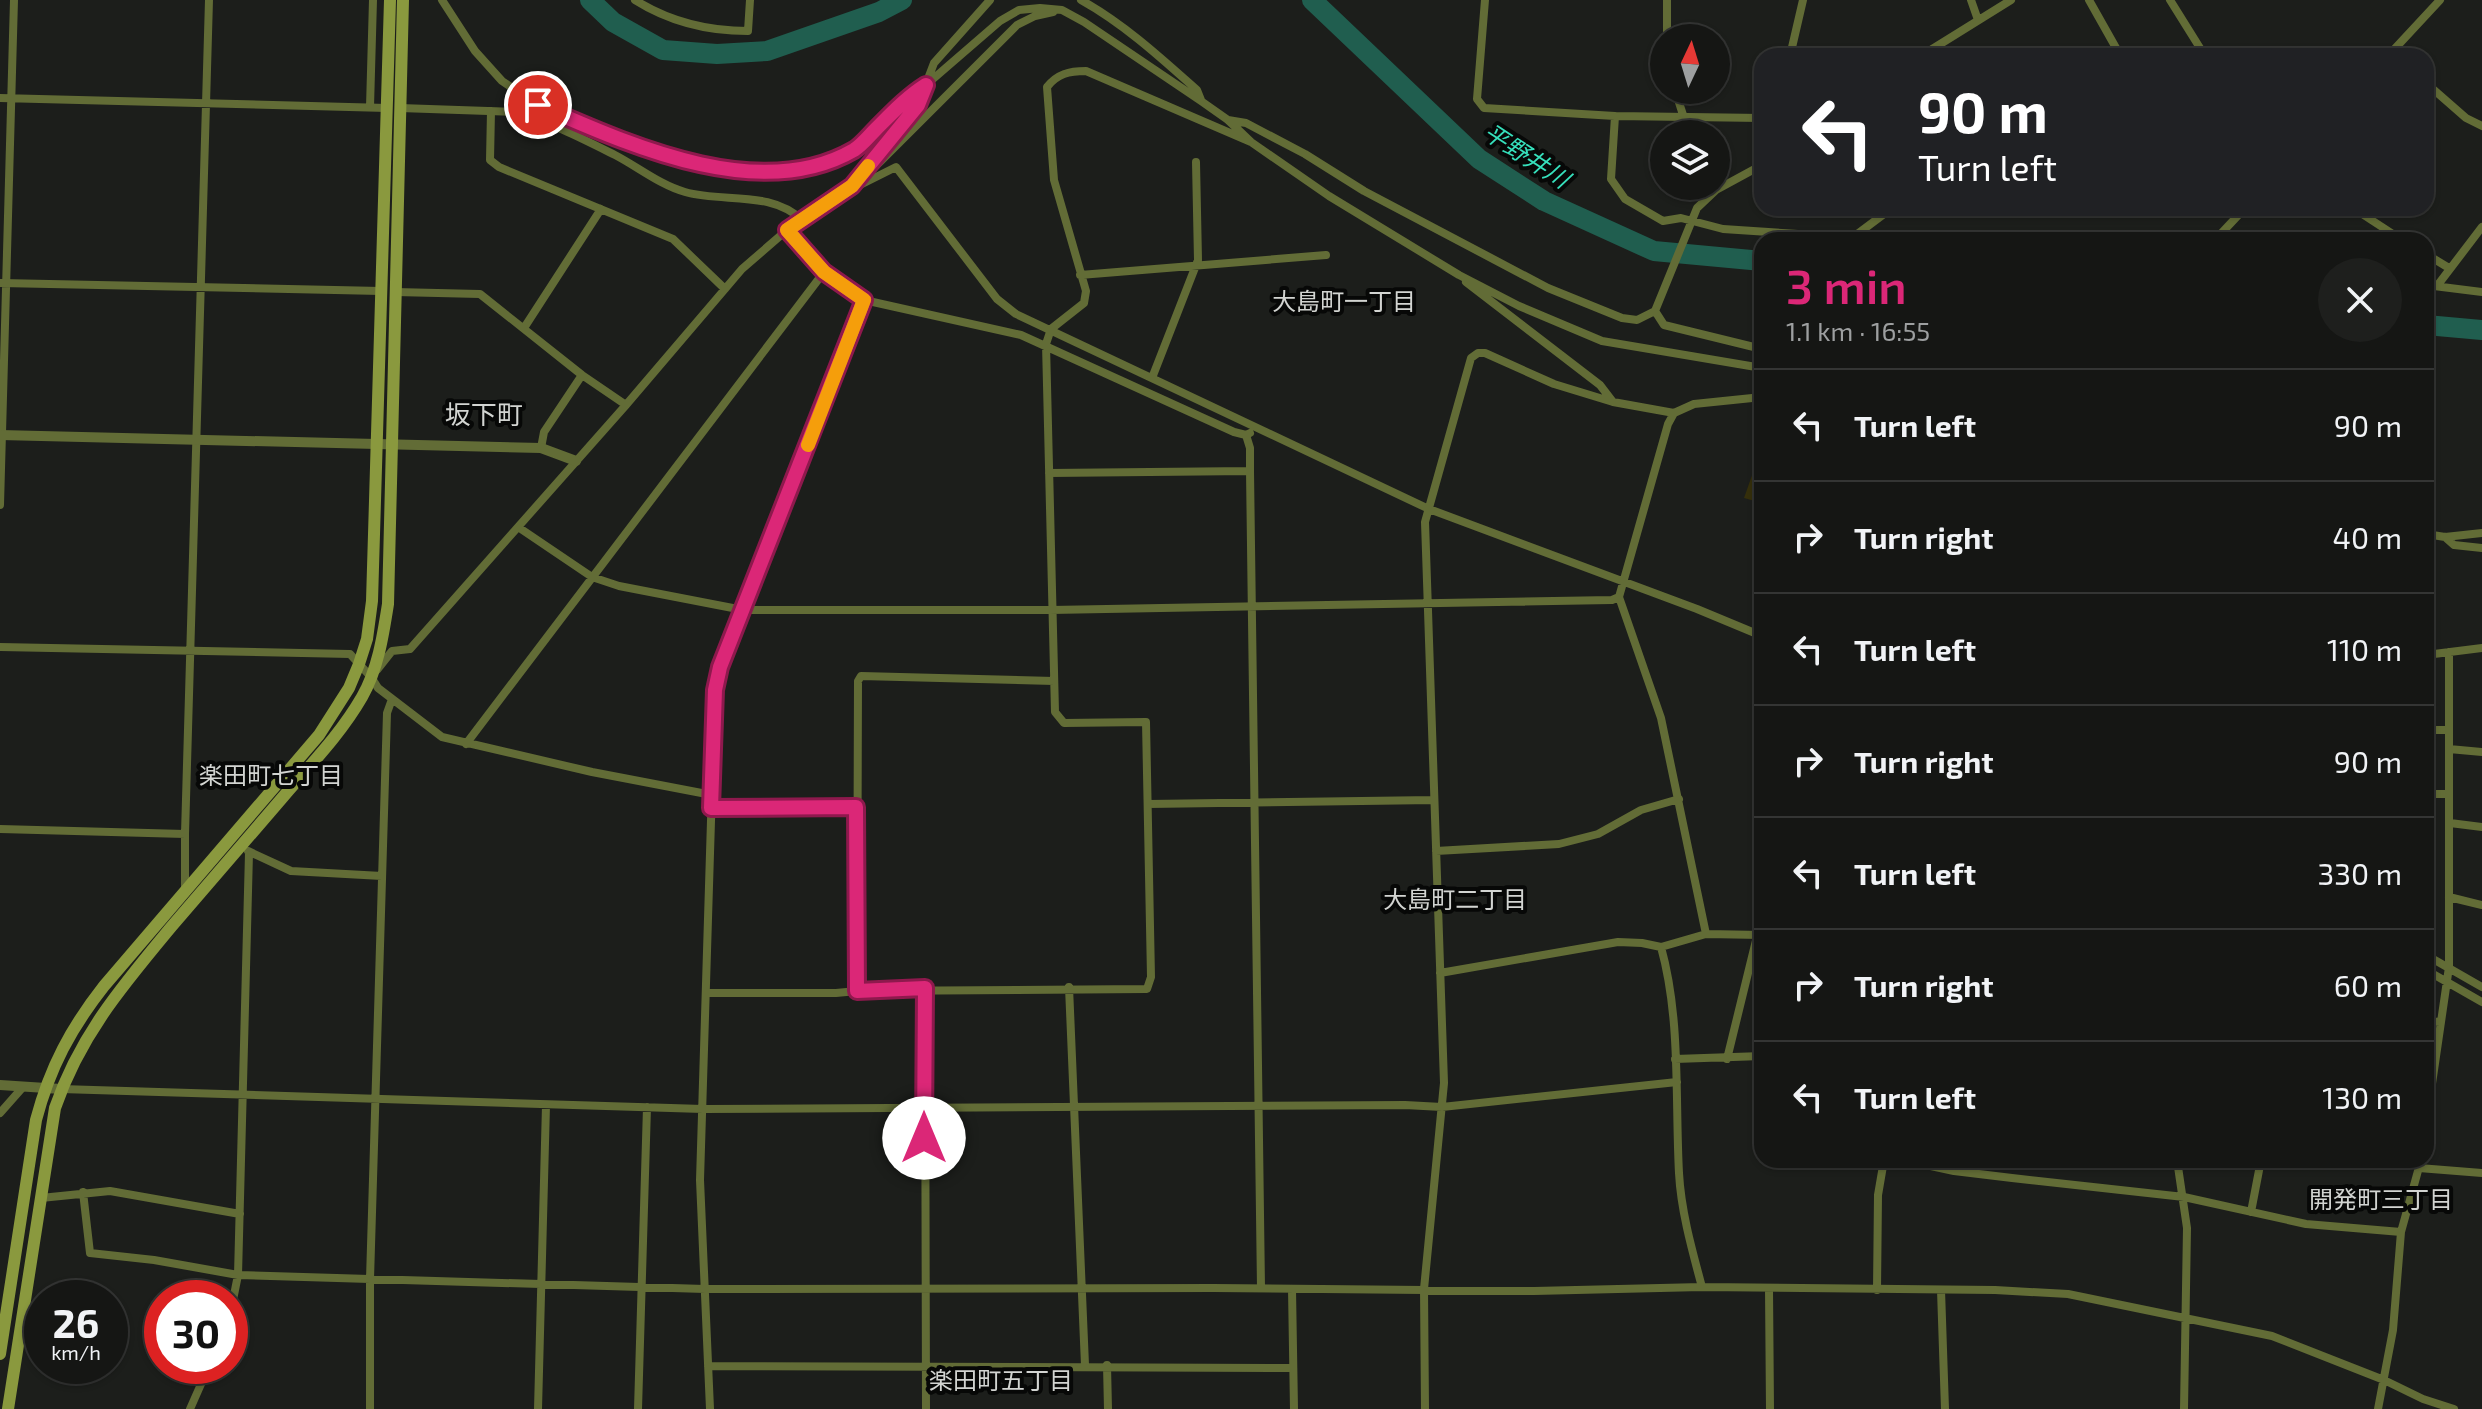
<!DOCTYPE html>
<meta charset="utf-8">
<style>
:root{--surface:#151614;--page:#1e1f1d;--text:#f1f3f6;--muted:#9d9fa0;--line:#343534;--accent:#db2777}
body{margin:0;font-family:"Exo 2","Noto Sans JP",sans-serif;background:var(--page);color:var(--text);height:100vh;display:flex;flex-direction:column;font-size:30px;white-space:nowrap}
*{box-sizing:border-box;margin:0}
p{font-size:26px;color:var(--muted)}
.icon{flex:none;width:44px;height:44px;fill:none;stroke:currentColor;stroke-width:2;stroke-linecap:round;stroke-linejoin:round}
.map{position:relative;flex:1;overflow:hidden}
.drawer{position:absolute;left:1754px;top:232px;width:680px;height:936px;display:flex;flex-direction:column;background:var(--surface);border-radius:24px;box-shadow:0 2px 6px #0004,0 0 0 2px var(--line)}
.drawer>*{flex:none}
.guide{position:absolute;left:1754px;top:48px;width:680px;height:168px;border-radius:24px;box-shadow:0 2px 6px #0004,0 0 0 2px var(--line);background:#202124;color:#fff;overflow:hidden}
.needle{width:52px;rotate:4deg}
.fabs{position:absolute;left:1650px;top:24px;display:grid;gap:16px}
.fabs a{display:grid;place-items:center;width:80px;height:80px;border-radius:50%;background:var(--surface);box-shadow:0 2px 6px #0004,0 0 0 2px var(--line);font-size:40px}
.speed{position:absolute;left:24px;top:1280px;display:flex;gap:16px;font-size:40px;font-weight:700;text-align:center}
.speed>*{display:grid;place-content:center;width:104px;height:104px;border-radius:50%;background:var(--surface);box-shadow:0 2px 6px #0004,0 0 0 2px var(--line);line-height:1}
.speed small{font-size:20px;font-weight:400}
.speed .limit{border:12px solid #d22;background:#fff;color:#111}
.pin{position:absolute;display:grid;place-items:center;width:68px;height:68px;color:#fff;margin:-34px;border:4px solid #fff;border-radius:50%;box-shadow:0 2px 8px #0007}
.me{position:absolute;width:88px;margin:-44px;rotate:0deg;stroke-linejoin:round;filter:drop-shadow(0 0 6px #0008)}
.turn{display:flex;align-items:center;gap:28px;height:168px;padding:0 32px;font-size:36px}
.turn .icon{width:104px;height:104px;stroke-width:2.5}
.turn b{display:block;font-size:56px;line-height:68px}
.round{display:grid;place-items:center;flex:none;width:84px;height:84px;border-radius:42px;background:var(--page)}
.head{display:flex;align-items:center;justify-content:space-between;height:136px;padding:0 32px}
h1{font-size:48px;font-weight:600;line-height:60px;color:var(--accent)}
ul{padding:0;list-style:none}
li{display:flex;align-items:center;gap:24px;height:112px;padding:0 32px;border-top:2px solid var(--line)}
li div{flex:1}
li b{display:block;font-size:30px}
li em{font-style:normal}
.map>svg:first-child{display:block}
.green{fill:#352f0b}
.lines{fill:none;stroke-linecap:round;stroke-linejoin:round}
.river{stroke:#205e4f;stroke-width:20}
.minor{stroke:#626c36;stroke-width:8}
.tertiary{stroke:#626c36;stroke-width:10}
.secondary{stroke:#8a993e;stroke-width:12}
.route-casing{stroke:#8e194d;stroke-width:20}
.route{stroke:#db2777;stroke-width:14}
.slow{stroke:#f59e0b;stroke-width:14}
.labels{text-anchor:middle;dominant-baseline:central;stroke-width:8;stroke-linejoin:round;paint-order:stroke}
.water-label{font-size:24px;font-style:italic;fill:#36e0bc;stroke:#070807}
.neighbourhood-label{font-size:24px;fill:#d2d4d1;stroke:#070807}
.quarter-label{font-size:26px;fill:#d2d4d1;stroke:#070807}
</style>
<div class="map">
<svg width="2482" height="1409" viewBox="0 0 2482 1409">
<rect width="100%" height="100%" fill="#1c1e1b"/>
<path class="green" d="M 1762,447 L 1762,503 L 1744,498 Z"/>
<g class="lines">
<path class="river" d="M 590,0 L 613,22 L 663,50 L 717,54 L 767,51 L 879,12 L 902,0
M 1312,0 L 1479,159 L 1544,201 L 1654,251 L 1762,261
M 2426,325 L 2482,330"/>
<path class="minor" d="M 442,0 L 475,51 L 502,81 L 538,105 L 654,152 L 699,164 L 756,171 L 792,171 L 823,165 L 857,149 L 909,96 L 926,85 L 1000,21 L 1019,10 L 1040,8 L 1062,10 L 1084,22 L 1201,101 L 1228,120 L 1251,142 L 1329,196 L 1459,275 L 1519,306 L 1602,341 L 1762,368
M 635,0 C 670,22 707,31 748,31 L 750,0
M 1081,0 C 1124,24 1160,57 1197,90 L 1201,100
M 1485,0 L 1477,99 L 1484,108 L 1615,116 L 1762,118
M 1667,0 L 1667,38
M 1971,0 L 1978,20
M 2089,0 L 2120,55 L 2118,56
M 2170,0 L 2205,56
M 1790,56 L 1803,0
M 1921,56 L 2011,0
M 2388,56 L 2440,0
M 2426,83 L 2466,118 L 2482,126
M 1675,90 L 1684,118
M 0,98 L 387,108
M 370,107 L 373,0
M 400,108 L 514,112 C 548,121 583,139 615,155 C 638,167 660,185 685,192 C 724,203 770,190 802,220
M 491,111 L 490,160 L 499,167 L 673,239 L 725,289
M 1615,116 L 1611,179 L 1625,199 L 1663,221 L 1681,218 L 1723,229 L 1798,234 L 2060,240
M 1228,120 L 1246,123 L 1305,154 L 1364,191 L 1548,288 L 1622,318 L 1637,320 L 1655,311 L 1697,208 L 1716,190 L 1762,165
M 860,176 L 918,105 L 934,63 L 990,0
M 852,186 L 860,185 L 896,167 L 997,299 L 1016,314 L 1429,509 L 1697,609 L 1762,636
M 2353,208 L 2402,240
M 787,230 L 824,272 L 864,300 L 1021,335 L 1234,432 L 1246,435 L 1250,433
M 1856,235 L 1892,208
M 2215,240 L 2245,208
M 2426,254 L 2449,268
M 1080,275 L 1326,255
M 1466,282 L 1600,385 L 1613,402 L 1674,413 L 1694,404 L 1762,397
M 1,283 L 381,291
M 2426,285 L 2482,292
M 2437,286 L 2482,227
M 395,292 L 480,294 L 582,375 L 626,405
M 1655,311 L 1664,325 L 1762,349
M 524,328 L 601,209
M 1152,378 L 1198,260 L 1196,162
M 1674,413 L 1668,424 L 1619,597 L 1661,718 L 1706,934
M 1246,435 L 1250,448 L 1250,471 L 1261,1288
M 541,448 L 544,432 L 582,375
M 1049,473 L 1250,471
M 0,505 L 14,0
M 518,527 L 592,577 L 619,586 L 743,610 L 1051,610 L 1612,600 L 1619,597
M 2426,534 L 2445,537 L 2482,533
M 2445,537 L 2454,545 L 2482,548
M 0,647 L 350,654 L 371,677 L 378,688 L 442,737 L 592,772 L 712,795
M 2426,655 L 2482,648
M 377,670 L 392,651 L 410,649 L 626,405 L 742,269 L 787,230 L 868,174 L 1017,25 L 1035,16 L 1053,12
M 1054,681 L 861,676 L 858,681 L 857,991 L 1147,989 L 1151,977 L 1146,722 L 1064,723 L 1055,712 L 1046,344 L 1051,329 L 1084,303 L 1086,291 L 1054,180 L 1047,87 C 1057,74 1069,71 1086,71 L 1251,142
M 2426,730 L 2449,730
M 466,744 L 824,272
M 2449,749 L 2482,752
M 2426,794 L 2449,794
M 1148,804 L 1434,800
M 711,808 L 856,807
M 2450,823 L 2482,827
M 0,829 L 185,834
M 248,851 L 291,871 L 382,876
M 1436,851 L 1559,844 L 1598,834 L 1641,810 L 1679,799
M 185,891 L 185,834 L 209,0
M 2449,897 L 2482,905
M 1661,947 C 1681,1019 1675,1098 1679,1173 C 1681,1211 1692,1250 1702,1287
M 2426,955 L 2482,987
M 2426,970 L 2482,1002
M 1440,973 L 1618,942 L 1642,943 L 1661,947 L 1706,934 L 1762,935
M 1069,987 L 1085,1365
M 925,988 L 926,1409
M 706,993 L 836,993 L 857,991
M 2426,1021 L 2440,1022
M 1675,1059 L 1762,1056
M 1727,1059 L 1762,916
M 61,1089 L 703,1109 L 1405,1105 L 1442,1107 L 1677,1082
M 0,1113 L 23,1087
M 2426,1125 L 2449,967 L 2449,652
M 1903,1160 L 1954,1171 L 2012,1178 L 2184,1197 L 2306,1224 L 2401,1232
M 2177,1160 L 2187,1228 L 2184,1409
M 2419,1168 L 2482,1173
M 83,1192 L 90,1253 L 154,1260 L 238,1275 L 705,1289 L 1213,1288 L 1534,1291 L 1702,1287 L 1995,1290 L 2068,1294 L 2272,1336 L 2384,1380 L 2423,1399 L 2454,1409
M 41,1198 L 110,1191 L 240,1214
M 2251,1212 L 2261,1160
M 1292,1289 L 1294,1409
M 1769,1289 L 1770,1409
M 1877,1290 L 1878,1195 L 1884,1160
M 1941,1290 L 1945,1409
M 230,1315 L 238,1275 L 249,853
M 1107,1365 L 1108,1409
M 708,1366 L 1293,1368
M 190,1409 L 209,1366
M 370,1409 L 370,1279 L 387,713 L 392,699
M 538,1409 L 546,1105
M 638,1409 L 647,1107
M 710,1409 L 700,1180 L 715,690 L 720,667 L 864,300
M 1425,1409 L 1424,1289 L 1444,1083 L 1425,522 L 1471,358 L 1478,353 L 1485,353 L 1554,384 L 1613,402
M 2378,1409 L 2393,1330 L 2401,1232 L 2421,1160"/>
<path class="tertiary" d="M 0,435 L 541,448 L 576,461
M 0,1085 L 61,1089"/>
<path class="secondary" d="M 0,1354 L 36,1120 C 50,1067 71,1028 104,986 L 319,735 L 349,688 L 359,664 L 367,639 L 372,601 L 390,0
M 8,1409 L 55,1108 C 80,1035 123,985 172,926 C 209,883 246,840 283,797 C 311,764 340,735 362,697 C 378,669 383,636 388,604 L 403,0"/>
</g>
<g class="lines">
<g class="route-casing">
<path id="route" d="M 538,105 C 628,144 759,205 854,150 C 862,145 869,136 876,129 C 892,113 907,97 926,85 L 918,105 L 852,186 L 787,230 L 824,272 L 864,300 L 720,667 L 715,690 L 711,808 L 856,807 L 857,991 L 925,988 L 924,1138"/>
</g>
<use href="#route" class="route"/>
<path class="slow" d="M 808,445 L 864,300 L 824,272 L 787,230 L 852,186 L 868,166"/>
</g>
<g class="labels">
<g class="water-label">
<text transform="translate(1527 155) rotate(33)">平野井川</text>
</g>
<g class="neighbourhood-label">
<text x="1344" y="300">大島町一丁目</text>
<text x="271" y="774">楽田町七丁目</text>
<text x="1455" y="898">大島町二丁目</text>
<text x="2381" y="1198">開発町三丁目</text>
<text x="1001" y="1379">楽田町五丁目</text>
</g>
<g class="quarter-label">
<text x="484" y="413">坂下町</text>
</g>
</g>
</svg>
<div class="fabs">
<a><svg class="needle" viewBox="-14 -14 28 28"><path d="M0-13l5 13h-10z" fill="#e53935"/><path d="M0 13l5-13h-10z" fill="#9d9fa0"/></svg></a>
<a><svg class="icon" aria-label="layers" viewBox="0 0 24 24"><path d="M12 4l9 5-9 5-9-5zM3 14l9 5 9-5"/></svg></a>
</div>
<div class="speed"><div>26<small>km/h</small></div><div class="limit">30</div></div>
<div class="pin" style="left:538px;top:105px;background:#d93025"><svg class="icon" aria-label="arrive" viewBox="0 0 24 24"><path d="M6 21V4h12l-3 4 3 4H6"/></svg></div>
<svg class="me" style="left:924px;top:1138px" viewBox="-20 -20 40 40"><circle r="19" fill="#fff"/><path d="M0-13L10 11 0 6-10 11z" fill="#db2777"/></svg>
<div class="guide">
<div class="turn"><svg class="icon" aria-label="left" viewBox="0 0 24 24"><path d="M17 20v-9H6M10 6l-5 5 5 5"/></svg><div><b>90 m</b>Turn left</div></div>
</div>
<section class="drawer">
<div class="head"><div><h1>3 min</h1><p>1.1 km · 16:55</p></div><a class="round"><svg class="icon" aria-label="close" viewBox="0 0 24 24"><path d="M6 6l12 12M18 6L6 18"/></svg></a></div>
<ul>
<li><svg class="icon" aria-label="left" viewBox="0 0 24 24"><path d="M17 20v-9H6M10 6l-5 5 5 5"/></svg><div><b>Turn left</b></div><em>90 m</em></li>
<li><svg class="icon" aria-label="right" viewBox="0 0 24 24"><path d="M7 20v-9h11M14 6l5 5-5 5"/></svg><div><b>Turn right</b></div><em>40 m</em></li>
<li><svg class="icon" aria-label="left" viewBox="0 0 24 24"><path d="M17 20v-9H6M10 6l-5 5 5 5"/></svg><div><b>Turn left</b></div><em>110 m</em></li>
<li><svg class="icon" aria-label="right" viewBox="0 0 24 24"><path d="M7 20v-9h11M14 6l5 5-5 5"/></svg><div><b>Turn right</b></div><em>90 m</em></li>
<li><svg class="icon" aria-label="left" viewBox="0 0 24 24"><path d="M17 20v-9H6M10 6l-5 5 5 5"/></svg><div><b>Turn left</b></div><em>330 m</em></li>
<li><svg class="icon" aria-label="right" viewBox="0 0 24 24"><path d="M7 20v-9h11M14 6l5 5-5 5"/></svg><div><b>Turn right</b></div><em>60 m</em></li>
<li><svg class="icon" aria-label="left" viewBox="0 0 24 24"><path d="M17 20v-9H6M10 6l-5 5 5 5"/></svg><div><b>Turn left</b></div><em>130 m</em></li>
</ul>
</section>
</div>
